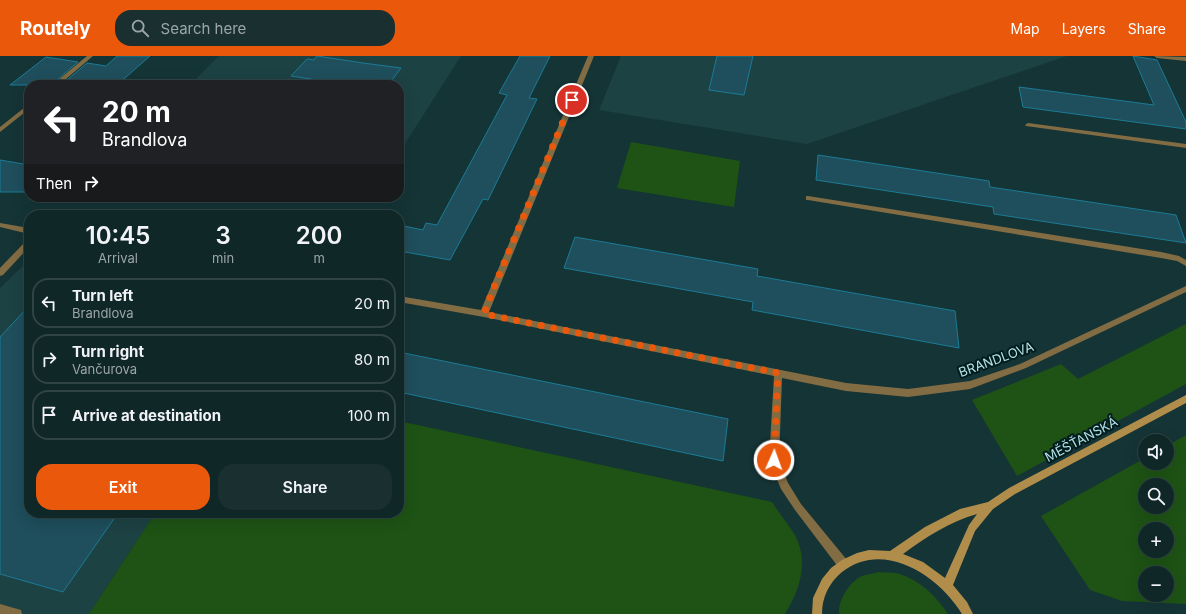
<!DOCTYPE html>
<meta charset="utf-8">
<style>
:root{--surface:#102728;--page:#192f30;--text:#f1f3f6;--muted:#9ca5a8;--line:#304445;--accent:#ea580c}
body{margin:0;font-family:Inter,sans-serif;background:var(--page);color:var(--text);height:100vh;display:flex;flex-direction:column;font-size:15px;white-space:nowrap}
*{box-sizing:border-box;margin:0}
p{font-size:13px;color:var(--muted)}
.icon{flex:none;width:22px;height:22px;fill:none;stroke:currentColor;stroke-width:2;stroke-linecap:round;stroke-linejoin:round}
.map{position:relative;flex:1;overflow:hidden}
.drawer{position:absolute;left:24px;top:154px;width:380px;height:308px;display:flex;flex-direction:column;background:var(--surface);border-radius:16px;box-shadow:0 4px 16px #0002,0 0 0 1px var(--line)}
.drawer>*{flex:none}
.hud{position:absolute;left:24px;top:24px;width:380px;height:122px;border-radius:16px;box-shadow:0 4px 16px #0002,0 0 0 1px var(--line);background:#202124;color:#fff;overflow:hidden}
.fabs{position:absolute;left:1138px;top:378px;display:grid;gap:8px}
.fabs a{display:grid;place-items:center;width:36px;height:36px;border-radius:50%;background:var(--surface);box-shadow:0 4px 16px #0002,0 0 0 1px var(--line);font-size:20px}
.pin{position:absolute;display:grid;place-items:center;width:34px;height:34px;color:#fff;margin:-17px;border:2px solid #fff;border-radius:50%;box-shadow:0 1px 4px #0007}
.me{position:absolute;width:44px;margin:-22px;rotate:2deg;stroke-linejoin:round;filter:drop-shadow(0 0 3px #0008)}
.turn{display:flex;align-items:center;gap:14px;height:84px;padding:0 12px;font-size:18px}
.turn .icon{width:52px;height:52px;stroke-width:2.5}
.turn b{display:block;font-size:28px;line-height:34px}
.then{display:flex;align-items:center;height:38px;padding:0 12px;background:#0003;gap:8px;font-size:15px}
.eta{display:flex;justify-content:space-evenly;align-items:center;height:68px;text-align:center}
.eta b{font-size:24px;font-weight:600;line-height:28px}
.primary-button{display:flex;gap:8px;margin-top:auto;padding:8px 12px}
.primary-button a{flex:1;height:46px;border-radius:16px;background:var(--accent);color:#fff;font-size:16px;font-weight:600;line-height:46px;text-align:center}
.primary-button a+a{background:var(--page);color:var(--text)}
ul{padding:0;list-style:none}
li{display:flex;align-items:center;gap:12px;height:50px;margin:0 8px 6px;padding:0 4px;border:2px solid var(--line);border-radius:16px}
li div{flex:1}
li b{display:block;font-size:15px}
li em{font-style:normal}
header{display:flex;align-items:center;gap:24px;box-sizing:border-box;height:56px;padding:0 20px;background:var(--accent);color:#fff}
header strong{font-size:19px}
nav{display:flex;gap:22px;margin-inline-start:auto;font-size:14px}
.search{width:280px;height:36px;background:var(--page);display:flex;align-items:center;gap:10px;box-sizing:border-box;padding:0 14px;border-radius:16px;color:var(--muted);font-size:15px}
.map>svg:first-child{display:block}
.built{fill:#1d4244}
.green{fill:#1e5315;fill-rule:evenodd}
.building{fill:#1f4e5c;stroke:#1b7c96}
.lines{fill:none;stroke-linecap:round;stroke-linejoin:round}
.service{fill:#826c44;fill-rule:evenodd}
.minor{fill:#826c44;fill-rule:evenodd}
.secondary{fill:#b18d4c;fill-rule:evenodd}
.route{stroke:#ea580c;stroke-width:7;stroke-dasharray:0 12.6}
.labels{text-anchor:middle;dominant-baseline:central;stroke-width:4;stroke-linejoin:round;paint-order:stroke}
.street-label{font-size:13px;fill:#b5e1e4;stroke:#001c1e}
</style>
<header>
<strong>Routely</strong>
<div class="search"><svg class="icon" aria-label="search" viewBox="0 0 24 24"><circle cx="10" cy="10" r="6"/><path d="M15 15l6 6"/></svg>Search here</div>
<nav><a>Map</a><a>Layers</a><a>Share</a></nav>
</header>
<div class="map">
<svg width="1186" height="558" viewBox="0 0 1186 558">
<rect width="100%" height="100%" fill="#153436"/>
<path class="built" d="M 219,0 L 461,0 L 399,97 L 399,29 L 190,29 Z
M 621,0 L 1067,0 L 807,88 L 599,54 Z
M 25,208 L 29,209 L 29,457 L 155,457 L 89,558 L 0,558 L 0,232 Z"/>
<path class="green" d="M 631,86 L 740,105 L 734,151 L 617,132 Z
M 1186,268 L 1186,328 L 1017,420 L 972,344 L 1061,308 L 1078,323 Z
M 399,365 L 772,446 C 779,457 788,468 795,479 C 809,505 800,534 785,558 L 89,558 L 155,457 L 399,457 Z
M 1186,379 L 1186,548 L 1122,545 L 1090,534 L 1041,460 L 1145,402 L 1145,407 L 1167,407 L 1167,390 ZM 1145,429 L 1167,429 L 1167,451 L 1145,451 ZM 1145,473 L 1167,473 L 1167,495 L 1145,495 ZM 1145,517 L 1167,517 L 1167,539 L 1145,539 Z
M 878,516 C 885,517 894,516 900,518 C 921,525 936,540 948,558 L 839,558 C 838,545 848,528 860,521 C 865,518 873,518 878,516 Z"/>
<path class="building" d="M 117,0 L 150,0 L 117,29 L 61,29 L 87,7 L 106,10 Z
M 317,0 L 363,7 L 401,12 L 388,29 L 350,29 L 291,20 L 307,3 L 314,4 Z
M 520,0 L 550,0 L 529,42 L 537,43 L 488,144 L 483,143 L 450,204 L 399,195 L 399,169 L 423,174 L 426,167 L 437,169 L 507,39 L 499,37 Z
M 717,0 L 753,0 L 744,39 L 709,34 Z
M 1133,0 L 1157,4 L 1186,66 L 1186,73 L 1023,51 L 1019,31 L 1154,49 Z
M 46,1 L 78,6 L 51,29 L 10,29 Z
M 818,99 L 989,125 L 990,131 L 1176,159 L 1186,187 L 994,158 L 993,151 L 816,124 Z
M 0,104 L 29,109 L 29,136 L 0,136 Z
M 575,181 L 758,213 L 757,220 L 955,255 L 959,292 L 752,254 L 753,246 L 564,212 Z
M 29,250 L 29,457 L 118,457 L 63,536 L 0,518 L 0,281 Z
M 399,296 L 728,363 L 723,405 L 399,336 Z"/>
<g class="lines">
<path class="service" d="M 0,548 L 21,554 L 22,558 L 0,558 Z"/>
<path class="minor" d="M 87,0 L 93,0 L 59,29 L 52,29 Z
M 588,0 L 594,0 L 489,256 L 846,327 L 908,333 L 970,325 L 1020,308 L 1186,230 L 1186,236 L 1026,312 L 970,333 L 908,341 L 846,335 L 782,322 L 779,404 L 788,427 L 801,448 L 847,504 L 848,508 L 847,512 L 843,513 L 839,512 L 795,454 L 781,433 L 769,404 L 774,320 L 484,261 L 399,246 L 399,240 L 481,254 Z
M 1154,0 L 1186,1 L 1186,5 L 1157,2 Z
M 29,48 L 29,53 L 0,76 L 0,71 Z
M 1028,67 L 1186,88 L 1186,92 L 1026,70 L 1025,69 Z
M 806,140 L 808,140 L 1161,196 L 1179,200 L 1186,204 L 1186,210 L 1177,205 L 1161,202 L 808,144 L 806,144 Z
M 0,167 L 29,172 L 29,178 L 0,171 Z
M 29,184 L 29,191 L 3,219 L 0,220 L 0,212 L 26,185 Z"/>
<path class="secondary" d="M 1186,339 L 1186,347 L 1015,438 L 993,453 L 975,475 L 953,529 L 967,546 L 973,558 L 962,558 C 939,520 884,483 842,516 C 829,527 822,541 822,558 L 812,558 L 813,542 L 822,523 L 831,512 L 842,504 L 857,497 L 869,494 L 890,495 L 925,471 L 960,453 L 988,446 L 1009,432 ZM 977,458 L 969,469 L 945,522 L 923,506 L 903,498 C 926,481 949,466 977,458 Z"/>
</g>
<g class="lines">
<path class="route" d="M 572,44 L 492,236 L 484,258 L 778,317 L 774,404"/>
</g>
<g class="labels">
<g class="street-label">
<text transform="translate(996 303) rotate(-20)">BRANDLOVA</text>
<text transform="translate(1081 383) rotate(-28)">MĚŠŤANSKÁ</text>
</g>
</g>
</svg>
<div class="fabs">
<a><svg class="icon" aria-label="sound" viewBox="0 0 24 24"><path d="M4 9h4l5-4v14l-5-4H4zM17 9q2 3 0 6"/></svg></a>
<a><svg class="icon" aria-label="search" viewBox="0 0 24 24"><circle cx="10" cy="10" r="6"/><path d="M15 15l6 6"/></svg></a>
<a>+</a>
<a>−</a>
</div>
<div class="pin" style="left:572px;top:44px;background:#d93025"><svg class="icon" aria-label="arrive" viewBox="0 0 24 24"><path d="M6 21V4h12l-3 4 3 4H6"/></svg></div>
<svg class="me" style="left:774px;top:404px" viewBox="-20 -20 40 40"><circle r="17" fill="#ea580c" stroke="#fff" stroke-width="3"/><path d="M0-11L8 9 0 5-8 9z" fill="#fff"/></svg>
<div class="hud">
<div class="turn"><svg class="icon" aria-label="left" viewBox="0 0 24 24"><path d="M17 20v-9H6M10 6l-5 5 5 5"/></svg><div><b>20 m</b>Brandlova</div></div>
<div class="then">Then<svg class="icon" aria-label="right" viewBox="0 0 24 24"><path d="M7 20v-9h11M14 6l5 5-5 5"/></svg></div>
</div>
<section class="drawer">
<div class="eta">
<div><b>10:45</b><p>Arrival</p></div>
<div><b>3</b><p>min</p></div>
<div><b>200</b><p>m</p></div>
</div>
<ul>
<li><svg class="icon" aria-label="left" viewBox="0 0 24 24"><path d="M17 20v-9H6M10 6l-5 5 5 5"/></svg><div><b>Turn left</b><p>Brandlova</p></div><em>20 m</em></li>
<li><svg class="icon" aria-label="right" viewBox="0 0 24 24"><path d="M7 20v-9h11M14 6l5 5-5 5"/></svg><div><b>Turn right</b><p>Vančurova</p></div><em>80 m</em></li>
<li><svg class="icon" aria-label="arrive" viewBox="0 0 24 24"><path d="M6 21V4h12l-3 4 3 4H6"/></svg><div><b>Arrive at destination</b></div><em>100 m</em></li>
</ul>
<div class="primary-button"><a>Exit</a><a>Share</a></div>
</section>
</div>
